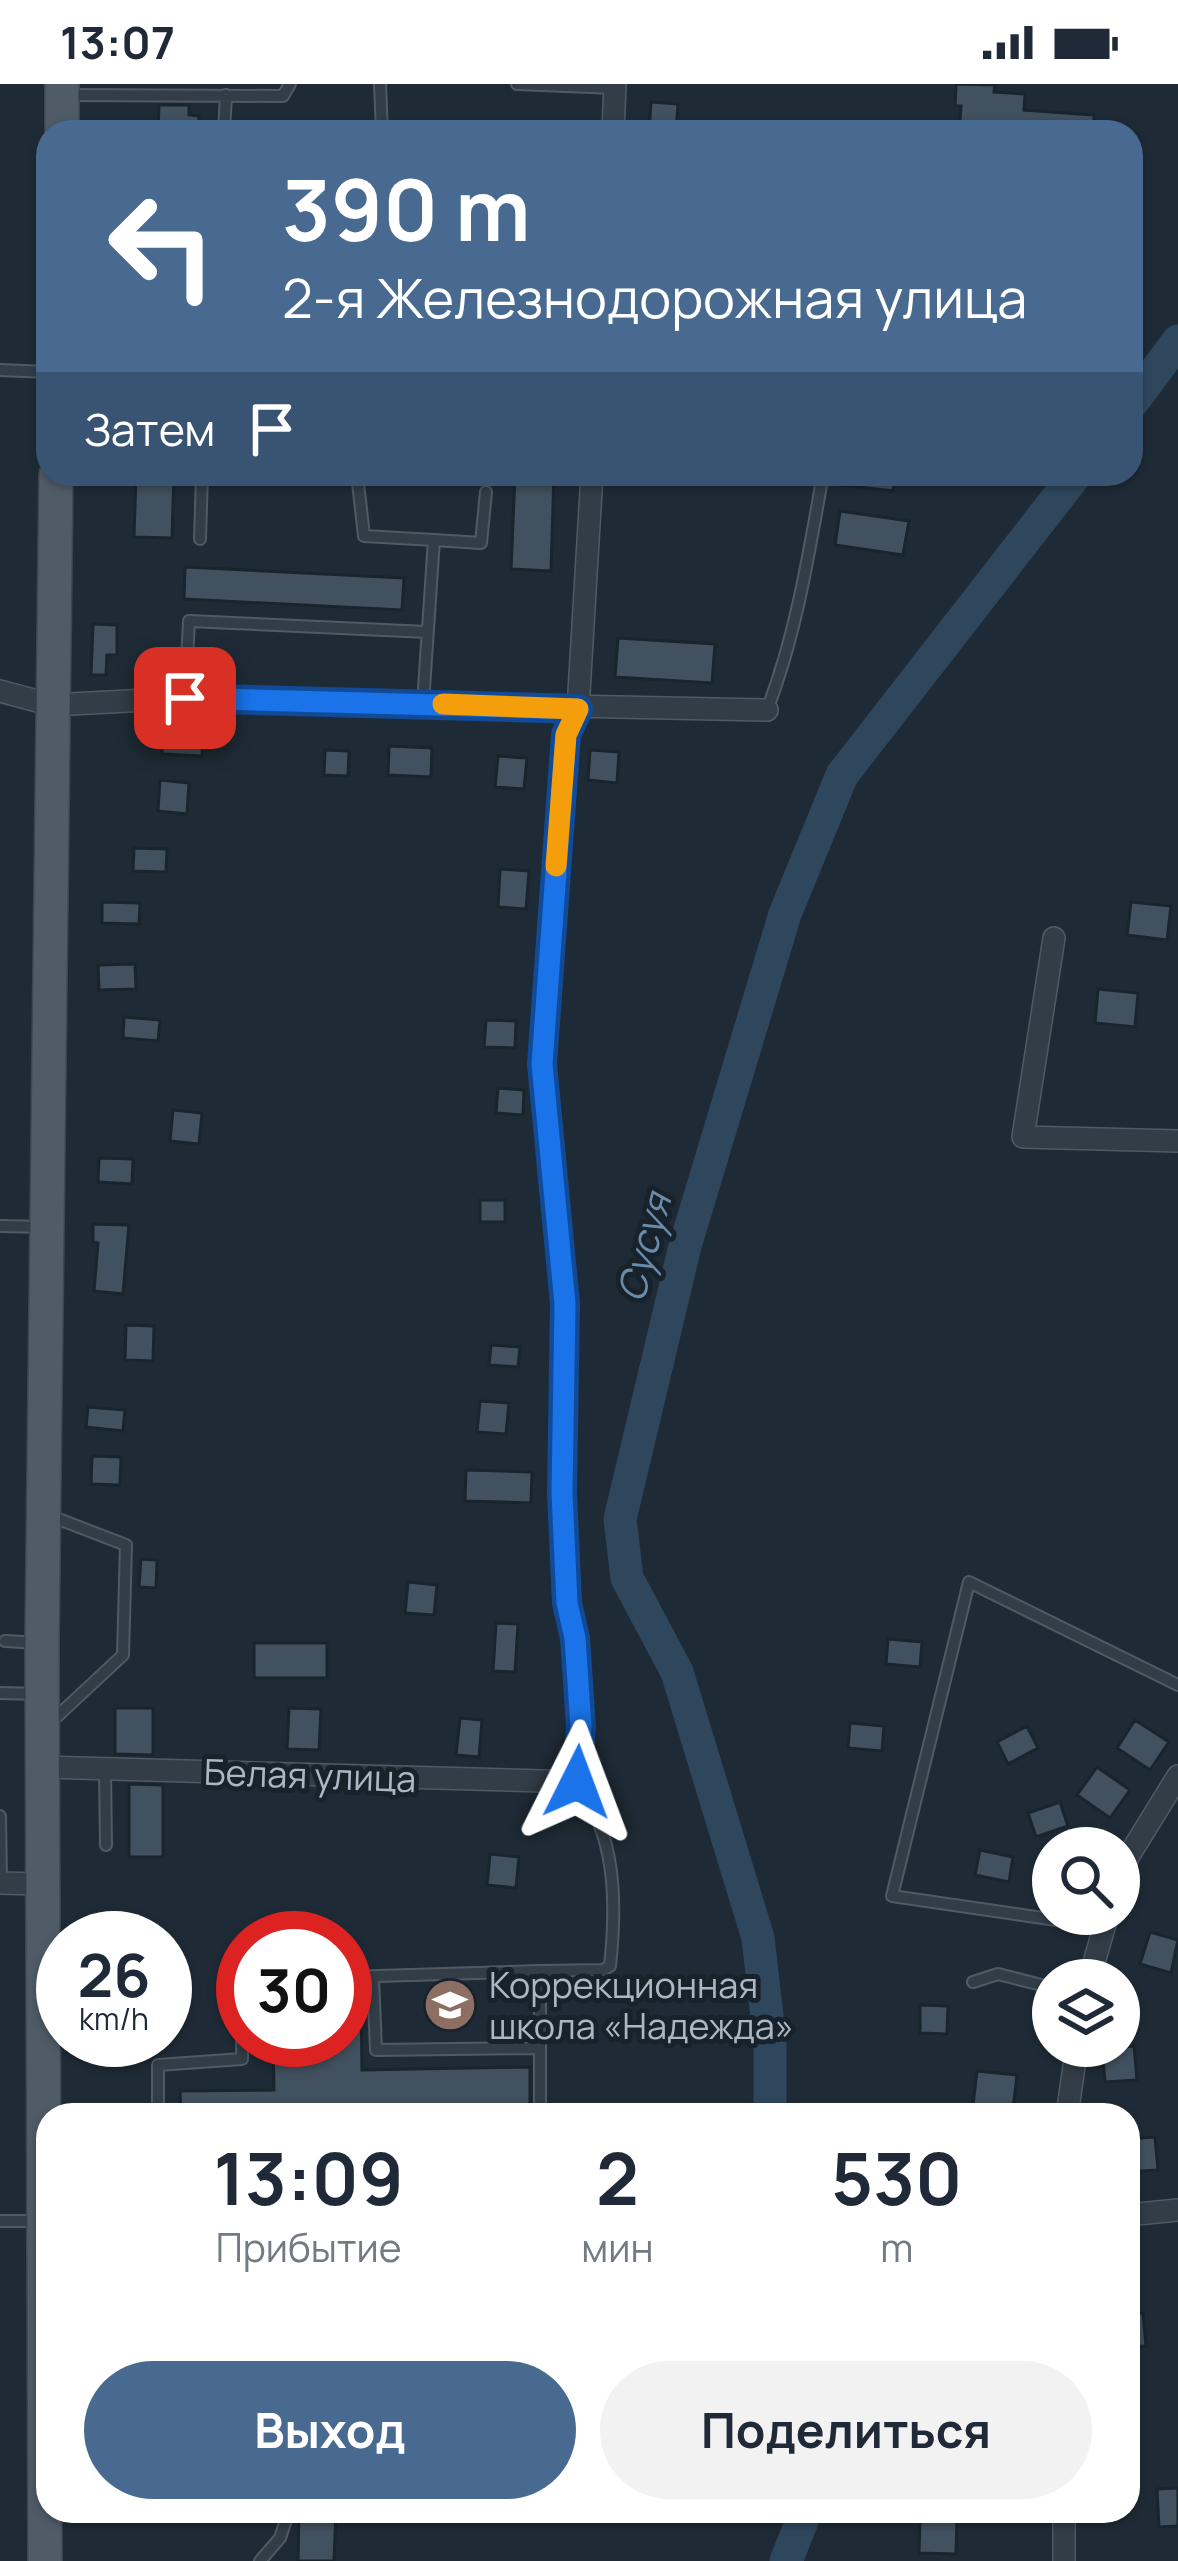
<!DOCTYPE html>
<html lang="ru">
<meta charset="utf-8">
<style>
:root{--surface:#fff;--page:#f2f2f3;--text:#1f2937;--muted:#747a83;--accent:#486a90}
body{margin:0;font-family:Manrope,sans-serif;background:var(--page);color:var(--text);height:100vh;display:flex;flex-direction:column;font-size:45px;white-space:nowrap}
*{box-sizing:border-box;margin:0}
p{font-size:39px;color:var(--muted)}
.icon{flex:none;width:66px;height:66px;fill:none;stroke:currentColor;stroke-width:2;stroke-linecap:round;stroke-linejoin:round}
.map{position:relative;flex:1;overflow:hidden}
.side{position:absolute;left:36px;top:2019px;width:1104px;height:420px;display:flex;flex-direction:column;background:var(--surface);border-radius:36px;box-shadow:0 3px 9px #0004}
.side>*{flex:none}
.guide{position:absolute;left:36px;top:36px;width:1107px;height:366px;border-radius:36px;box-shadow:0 3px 9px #0004;background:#486a90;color:#fff;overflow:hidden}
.buttons{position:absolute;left:1032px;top:1743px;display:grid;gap:24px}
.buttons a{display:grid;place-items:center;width:108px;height:108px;border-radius:50%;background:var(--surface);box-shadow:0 3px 9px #0004;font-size:60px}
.speed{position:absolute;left:36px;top:1827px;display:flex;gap:24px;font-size:60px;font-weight:700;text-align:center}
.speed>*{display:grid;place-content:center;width:156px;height:156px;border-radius:50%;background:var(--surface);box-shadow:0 3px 9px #0004;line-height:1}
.speed small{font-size:30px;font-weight:400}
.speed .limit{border:18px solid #d22;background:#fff;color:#111}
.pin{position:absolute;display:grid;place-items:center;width:102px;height:102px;color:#fff;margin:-51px;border-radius:24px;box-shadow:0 6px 18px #0006}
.me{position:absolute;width:132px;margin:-66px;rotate:3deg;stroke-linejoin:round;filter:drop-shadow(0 0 9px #0008)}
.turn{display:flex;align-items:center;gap:42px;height:252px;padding:0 48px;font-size:54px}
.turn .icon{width:156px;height:156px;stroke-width:2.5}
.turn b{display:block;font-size:84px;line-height:102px}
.then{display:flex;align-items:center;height:114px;padding:0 48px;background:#0003;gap:24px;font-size:45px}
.eta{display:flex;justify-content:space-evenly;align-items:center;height:204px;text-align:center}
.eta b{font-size:72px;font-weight:700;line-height:84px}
.action{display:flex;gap:24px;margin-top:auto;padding:24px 48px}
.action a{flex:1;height:138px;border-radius:72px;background:var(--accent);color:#fff;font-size:48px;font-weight:700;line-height:138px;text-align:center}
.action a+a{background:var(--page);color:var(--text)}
.status{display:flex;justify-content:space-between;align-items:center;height:84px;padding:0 60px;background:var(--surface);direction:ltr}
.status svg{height:33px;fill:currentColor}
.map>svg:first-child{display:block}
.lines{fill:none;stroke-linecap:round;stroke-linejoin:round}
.river{stroke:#2f475d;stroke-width:33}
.building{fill:#41515f;stroke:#19242d;stroke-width:3}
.lane-casing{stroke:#4f5a65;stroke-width:14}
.street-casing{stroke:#4f5a65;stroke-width:24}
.primary-casing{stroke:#3b4650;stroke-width:36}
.lane{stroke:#323d47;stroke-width:10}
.street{stroke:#323d47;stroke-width:21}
.primary{stroke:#4f5c67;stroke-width:33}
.route-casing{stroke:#114b97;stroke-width:30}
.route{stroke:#1a73e8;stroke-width:21}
.slow{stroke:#f59e0b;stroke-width:21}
.labels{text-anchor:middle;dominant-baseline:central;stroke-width:10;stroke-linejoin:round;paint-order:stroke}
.street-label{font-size:36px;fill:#abb7c4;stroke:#18222b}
.poi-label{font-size:36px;fill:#abb7c4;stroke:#18222b;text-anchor:start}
.water-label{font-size:39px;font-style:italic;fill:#6a8caa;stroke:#18222b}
</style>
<div class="status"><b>13:07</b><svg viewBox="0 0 49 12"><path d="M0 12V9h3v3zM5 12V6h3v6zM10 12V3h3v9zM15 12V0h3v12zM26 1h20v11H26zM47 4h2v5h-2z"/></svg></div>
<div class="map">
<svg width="1178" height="2477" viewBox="0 0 1178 2477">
<rect width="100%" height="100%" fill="#1e2b36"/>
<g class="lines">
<path class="river" d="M 1131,320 L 1178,257
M 770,2031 L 770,1958 L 758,1854 L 677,1588 L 627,1494 L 620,1435 L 685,1162 L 785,830 L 842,691 L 1076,390
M 786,2477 L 806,2427"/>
</g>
<path class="building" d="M 956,0 L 995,1 L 994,8 L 1025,10 L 1024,26 L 1094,31 L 1093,48 L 959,48 L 961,22 L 955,22 Z
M 651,18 L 678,20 L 676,48 L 649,47 Z
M 159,21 L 189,21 L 189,31 L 199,32 L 199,48 L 158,48 Z
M 136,390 L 174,390 L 172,454 L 134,453 Z
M 515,390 L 554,390 L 551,487 L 511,485 Z
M 834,390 L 895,390 L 893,407 L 833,400 Z
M 840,427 L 909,437 L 903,471 L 835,461 Z
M 185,483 L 404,494 L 402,526 L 184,515 Z
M 93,540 L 117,541 L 117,571 L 107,571 L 106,591 L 91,591 Z
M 618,554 L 715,560 L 712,599 L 615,593 Z
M 163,650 L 203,652 L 202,672 L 162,670 Z
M 389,662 L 432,664 L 431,693 L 388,691 Z
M 325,666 L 349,667 L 348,692 L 324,691 Z
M 590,666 L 619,668 L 617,699 L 588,696 Z
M 498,672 L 527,674 L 524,705 L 495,703 Z
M 160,696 L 189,699 L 187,730 L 158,727 Z
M 134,764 L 167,765 L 166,788 L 133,787 Z
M 500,785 L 529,787 L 526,825 L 498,823 Z
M 102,818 L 140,819 L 139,840 L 102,839 Z
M 1131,818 L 1171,822 L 1167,856 L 1127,851 Z
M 135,880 L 136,905 L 99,906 L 98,881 Z
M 1098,905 L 1138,909 L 1135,943 L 1095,939 Z
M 124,933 L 160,936 L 158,957 L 123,954 Z
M 486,936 L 516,937 L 515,964 L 484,963 Z
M 498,1004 L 524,1006 L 523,1031 L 496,1029 Z
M 173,1026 L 202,1029 L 199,1060 L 170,1057 Z
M 99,1074 L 133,1075 L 132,1100 L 98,1098 Z
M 480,1116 L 505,1116 L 505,1138 L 480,1138 Z
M 93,1140 L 129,1141 L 123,1210 L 94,1207 L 98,1159 L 93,1158 Z
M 126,1241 L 154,1242 L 153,1277 L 125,1276 Z
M 491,1261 L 520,1263 L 518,1283 L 489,1281 Z
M 480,1317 L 509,1319 L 506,1350 L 477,1348 Z
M 88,1323 L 125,1326 L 123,1347 L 86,1343 Z
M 92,1372 L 121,1373 L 120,1401 L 91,1400 Z
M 466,1386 L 532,1388 L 531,1419 L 465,1417 Z
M 141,1475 L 157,1476 L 156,1504 L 139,1503 Z
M 408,1498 L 437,1501 L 434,1531 L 405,1529 Z
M 496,1539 L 518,1540 L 515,1588 L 493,1587 Z
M 888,1555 L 922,1558 L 920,1583 L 886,1580 Z
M 254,1559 L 327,1559 L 327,1594 L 254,1594 Z
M 115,1624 L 153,1624 L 153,1671 L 115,1670 Z
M 289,1624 L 321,1625 L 319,1666 L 287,1665 Z
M 460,1634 L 482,1636 L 479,1673 L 456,1671 Z
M 1135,1636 L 1169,1658 L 1150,1686 L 1117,1664 Z
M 850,1639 L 884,1642 L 882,1667 L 848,1664 Z
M 1027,1642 L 1038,1664 L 1008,1680 L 997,1658 Z
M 1097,1683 L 1130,1706 L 1110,1734 L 1077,1711 Z
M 129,1700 L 163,1701 L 163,1773 L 129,1773 Z
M 1060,1718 L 1068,1742 L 1036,1753 L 1028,1729 Z
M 980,1766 L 1013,1773 L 1009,1798 L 975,1791 Z
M 490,1770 L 519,1773 L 516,1804 L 487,1801 Z
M 1150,1848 L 1178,1856 L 1171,1889 L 1140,1880 Z
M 361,1915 L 362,1986 L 530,1983 L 530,2031 L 308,2031 L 308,2025 L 259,2026 L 259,2031 L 181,2031 L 180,2007 L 274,2006 L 273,1956 L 345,1956 L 345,1916 Z
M 920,1921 L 948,1922 L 947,1950 L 920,1949 Z
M 1134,1962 L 1137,1996 L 1105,1998 L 1102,1965 Z
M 977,1987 L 1017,1991 L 1013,2025 L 973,2021 Z
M 1155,2053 L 1158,2086 L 1128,2088 L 1128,2055 Z
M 1143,2229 L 1146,2262 L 1128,2263 L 1128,2230 Z
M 1178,2404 L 1178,2442 L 1159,2443 L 1157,2405 Z
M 299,2427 L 336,2427 L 334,2477 L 298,2477 Z
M 920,2434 L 957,2436 L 956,2470 L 919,2469 Z"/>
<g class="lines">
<g class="lane-casing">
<path id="lane" d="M 380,0 L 382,48
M 517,0 L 615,4
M 66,11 L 283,12 L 290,0
M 224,48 L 226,11
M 0,286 L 48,288
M 357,390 L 364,452 L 434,456 L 423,619
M 200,455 L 202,390
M 434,456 L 481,459 L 486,408
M 185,614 L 189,537 L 427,548
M 767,626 C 796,551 809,469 823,390
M 0,1142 L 45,1143
M 48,1431 L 126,1461 L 123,1571 L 50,1639
M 5,1557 L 39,1559
M 0,1609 L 39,1610
M 105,1686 L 106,1761
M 0,1732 L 1,1799
M 1104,1843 L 892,1812 L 969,1498 L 1178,1601
M 540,1887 L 603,1886 L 610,1882 C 617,1817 616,1752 577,1698
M 345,1893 L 540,1887 L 540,2031
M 373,1893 L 376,1966 L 538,1964
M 973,1898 L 998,1890 L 1053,1904
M 158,2031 L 158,1981 L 242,1975 L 243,1901
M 0,2137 L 41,2137
M 260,2477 L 280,2454 L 289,2427"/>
</g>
<g class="street-casing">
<path id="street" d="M 613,48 L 615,0
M 0,607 L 52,621 L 185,614 L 767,626
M 1054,854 L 1023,1053 L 1178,1057
M 43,1683 L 577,1698 L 581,1643 L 575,1554 L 567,1518 L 562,1409 L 565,1220 L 542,979 L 566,651 L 578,625 L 592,390
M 1119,1797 L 1128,1773 L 1178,1692
M 0,1799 L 41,1800
M 1089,1896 L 1108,1830
M 1067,2031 L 1077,1962
M 1128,2131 L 1178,2126
M 1064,2427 L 1064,2477"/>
</g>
<g class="primary-casing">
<path id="primary" d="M 62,48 L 62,0
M 45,2477 L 42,1559 L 56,390"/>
</g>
<use href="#lane" class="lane"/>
<use href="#street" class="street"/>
<use href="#primary" class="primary"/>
</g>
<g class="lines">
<g class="route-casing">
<path id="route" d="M 185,614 L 578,625 L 566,651 L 542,980 L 565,1220 L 562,1409 L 567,1519 L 575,1554 L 581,1643 L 577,1698"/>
</g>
<use href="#route" class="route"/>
<path class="slow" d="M 443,620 L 578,625 L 566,651 L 556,782"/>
</g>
<defs>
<g id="school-disc" transform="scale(2.7)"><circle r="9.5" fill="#8d6e63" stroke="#18222b"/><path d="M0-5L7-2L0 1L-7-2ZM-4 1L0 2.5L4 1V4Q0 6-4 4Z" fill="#fff"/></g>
</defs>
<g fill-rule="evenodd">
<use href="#school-disc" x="450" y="1921"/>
</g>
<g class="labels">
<g class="street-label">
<text transform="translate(310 1691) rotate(2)">Белая улица</text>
</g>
<g class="poi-label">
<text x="489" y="1900">Коррекционная<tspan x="489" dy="41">школа «Надежда»</tspan></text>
</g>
<g class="water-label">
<text transform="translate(643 1163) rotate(-75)">Сусуя</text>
</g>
</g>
</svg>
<div class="buttons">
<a><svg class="icon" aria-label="search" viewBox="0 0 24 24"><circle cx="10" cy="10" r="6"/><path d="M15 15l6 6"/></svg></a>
<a><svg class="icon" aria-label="layers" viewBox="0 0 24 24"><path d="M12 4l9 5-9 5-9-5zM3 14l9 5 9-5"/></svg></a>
</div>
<div class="speed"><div>26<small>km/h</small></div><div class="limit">30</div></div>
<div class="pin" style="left:185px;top:614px;background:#d93025"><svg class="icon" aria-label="arrive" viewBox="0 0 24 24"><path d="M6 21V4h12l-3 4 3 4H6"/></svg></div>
<svg class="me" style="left:577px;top:1698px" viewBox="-20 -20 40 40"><path d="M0-17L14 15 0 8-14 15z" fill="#1a73e8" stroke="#fff" stroke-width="4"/></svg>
<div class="guide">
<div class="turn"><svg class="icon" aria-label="left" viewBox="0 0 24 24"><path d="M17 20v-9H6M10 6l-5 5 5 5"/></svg><div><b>390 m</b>2-я Железнодорожная улица</div></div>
<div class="then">Затем<svg class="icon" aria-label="arrive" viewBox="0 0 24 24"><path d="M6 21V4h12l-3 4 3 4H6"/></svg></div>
</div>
<section class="side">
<div class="eta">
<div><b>13:09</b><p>Прибытие</p></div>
<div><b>2</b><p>мин</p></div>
<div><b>530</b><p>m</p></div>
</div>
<div class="action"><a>Выход</a><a>Поделиться</a></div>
</section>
</div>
